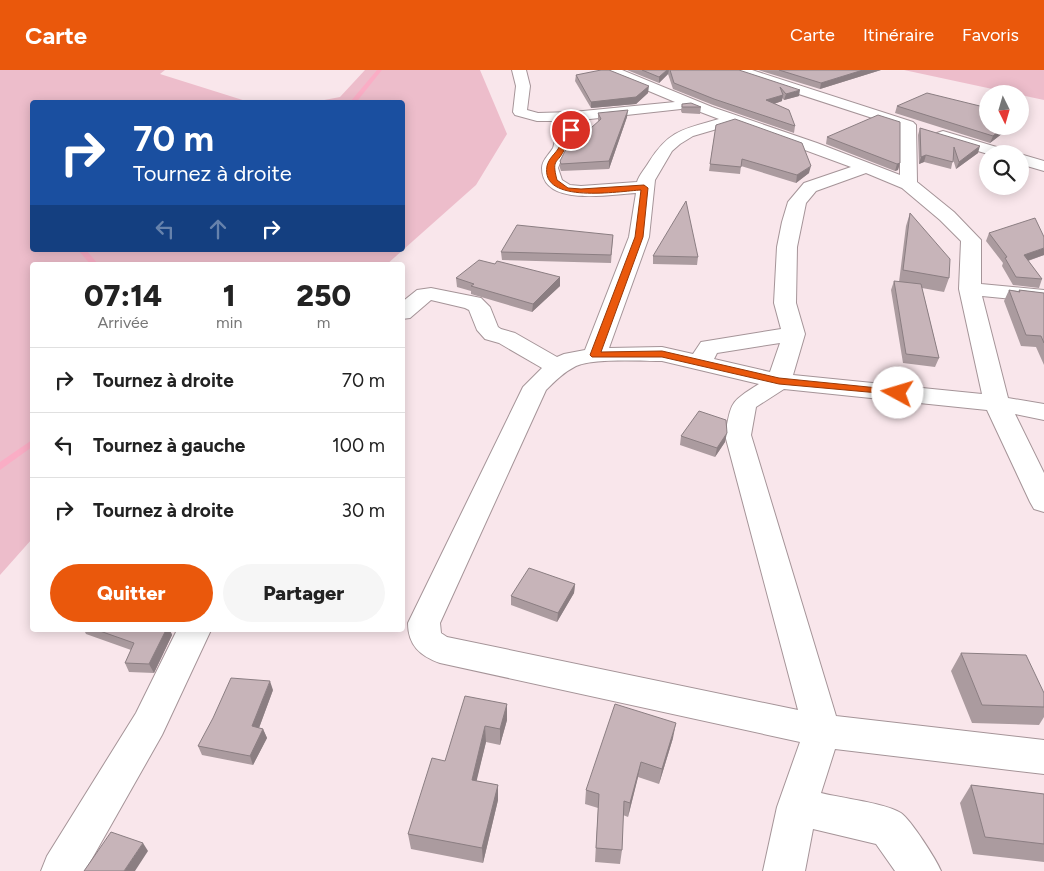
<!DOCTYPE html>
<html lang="fr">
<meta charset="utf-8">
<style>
:root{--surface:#fff;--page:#f6f6f6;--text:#222;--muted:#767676;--line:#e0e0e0;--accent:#ea580c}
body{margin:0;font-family:Figtree,sans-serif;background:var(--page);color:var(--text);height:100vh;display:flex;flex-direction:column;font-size:19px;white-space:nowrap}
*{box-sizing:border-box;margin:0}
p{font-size:16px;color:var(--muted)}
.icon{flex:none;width:28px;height:28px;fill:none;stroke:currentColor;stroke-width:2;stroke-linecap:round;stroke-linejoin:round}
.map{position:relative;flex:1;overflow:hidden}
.details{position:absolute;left:30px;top:192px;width:375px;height:370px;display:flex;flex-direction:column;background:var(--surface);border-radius:5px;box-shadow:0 2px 12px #0003}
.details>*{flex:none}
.hud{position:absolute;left:30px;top:30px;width:375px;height:152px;border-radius:5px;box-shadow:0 2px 12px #0003;background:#1a4fa0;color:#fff;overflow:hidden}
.needle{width:32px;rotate:175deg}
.fabs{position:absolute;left:979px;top:15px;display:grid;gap:10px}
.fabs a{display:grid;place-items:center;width:50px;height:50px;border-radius:50%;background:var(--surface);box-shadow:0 2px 12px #0003;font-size:25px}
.pin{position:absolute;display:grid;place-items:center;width:42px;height:42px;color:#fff;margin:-21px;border:2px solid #fff;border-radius:50%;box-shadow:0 1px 5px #0007}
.me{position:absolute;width:55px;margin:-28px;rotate:276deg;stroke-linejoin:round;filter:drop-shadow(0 0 4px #0008)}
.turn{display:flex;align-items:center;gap:18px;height:105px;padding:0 20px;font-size:22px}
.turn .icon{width:65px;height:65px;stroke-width:2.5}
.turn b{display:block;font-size:35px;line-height:42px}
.lanes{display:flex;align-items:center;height:48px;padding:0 20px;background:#0003;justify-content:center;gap:25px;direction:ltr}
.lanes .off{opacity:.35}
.eta{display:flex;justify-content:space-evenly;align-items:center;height:85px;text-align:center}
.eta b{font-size:30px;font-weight:800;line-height:35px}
.primary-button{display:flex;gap:10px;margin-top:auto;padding:10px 20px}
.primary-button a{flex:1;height:58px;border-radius:30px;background:var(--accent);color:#fff;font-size:20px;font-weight:800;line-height:58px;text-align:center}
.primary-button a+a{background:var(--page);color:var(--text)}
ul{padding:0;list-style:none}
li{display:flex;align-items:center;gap:15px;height:65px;padding:0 20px;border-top:1px solid var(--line)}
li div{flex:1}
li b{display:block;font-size:19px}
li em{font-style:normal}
header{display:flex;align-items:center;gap:30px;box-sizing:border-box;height:70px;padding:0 25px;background:var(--accent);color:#fff}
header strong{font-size:24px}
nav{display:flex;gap:28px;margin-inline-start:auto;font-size:18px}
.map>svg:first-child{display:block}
.green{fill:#edbdcb}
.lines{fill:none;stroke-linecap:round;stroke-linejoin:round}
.stream{fill:#faadc5;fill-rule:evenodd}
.street-casing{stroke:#a59498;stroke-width:2}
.street{fill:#fff;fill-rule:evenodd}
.wall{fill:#ab9b9f}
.shaded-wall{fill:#8b7e82}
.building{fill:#c7b4b9;stroke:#8b7e82}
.route{fill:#ea580c;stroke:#983908}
</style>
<header>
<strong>Carte</strong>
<nav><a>Carte</a><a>Itinéraire</a><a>Favoris</a></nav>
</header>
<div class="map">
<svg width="1044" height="801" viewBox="0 0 1044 801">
<rect width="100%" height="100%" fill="#f9e6eb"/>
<path class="green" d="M 0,0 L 165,0 L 160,4 L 249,32 L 32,32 L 32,180 L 402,180 L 402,32 L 314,32 L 340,27 L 365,0 L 480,0 L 507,64 L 476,115 L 386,195 L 32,195 L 32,469 L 0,505 Z
M 904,0 L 1044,0 L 1044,30 Z"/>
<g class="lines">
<path class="stream" d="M 377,0 L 382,0 L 358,30 L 355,32 L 350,32 Z
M 78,180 L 86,180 L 99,195 L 91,195 Z
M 32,370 L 32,377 L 0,400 L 0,392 Z"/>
<g class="street-casing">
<path id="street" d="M 512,0 L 526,0 L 530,16 L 527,40 L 538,43 L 573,42 L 675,32 L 606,3 L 604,0 L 622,0 L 712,37 L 817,73 L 900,105 L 900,57 L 734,3 L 732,0 L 752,0 L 913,52 L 916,55 L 917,112 L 954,142 L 981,170 L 981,214 L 1044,220 L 1044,232 L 982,226 L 1008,328 L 1044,334 L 1044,350 L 1015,344 L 1044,403 L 1044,442 L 1034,439 L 1030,432 L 987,340 L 784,319 L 756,337 L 751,365 L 836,646 L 1044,670 L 1044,704 L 835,679 L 821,723 C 841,728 885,733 901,743 C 911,750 936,789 941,801 L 895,801 L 876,774 L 813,759 L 805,801 L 763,801 L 777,737 L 800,672 L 440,593 C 420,586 408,575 408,553 L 523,317 L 542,298 L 499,273 L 485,269 L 477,260 L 469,240 L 465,238 L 431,230 L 410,248 L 402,249 L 402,232 L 417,220 L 431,218 L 481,228 L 490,237 L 498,257 L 501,259 L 515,263 L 557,287 L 564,284 L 585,280 L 629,167 L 636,123 C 611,124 542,138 542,98 C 542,90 549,85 553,78 C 554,76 554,73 555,71 C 559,63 564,59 566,51 L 537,51 L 515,45 L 513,42 L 516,16 ZM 690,38 L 719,49 C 684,59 669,60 649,92 C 645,99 639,105 637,112 L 581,116 L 570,115 L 562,110 L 558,98 L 561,90 L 569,79 L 571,71 L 579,60 L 581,50 ZM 734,54 L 851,97 L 804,113 L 788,132 L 782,152 L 777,177 L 774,233 L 781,259 L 701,272 L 693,284 L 662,277 L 609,278 L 649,167 L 655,110 L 672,81 L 680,74 L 693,66 ZM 866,103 L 902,118 L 940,150 L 961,171 L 959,219 L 982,324 L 793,305 L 805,264 L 796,233 L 797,177 L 806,133 L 816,121 ZM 780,273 L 770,302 L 714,289 L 717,283 ZM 662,291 L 759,314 C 729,333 732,331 725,365 L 798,640 L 447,567 L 441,563 L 440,553 L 546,320 C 555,311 564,302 576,296 C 594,288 641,291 662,291 Z
M 943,61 L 1010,81 L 1012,84 L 988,84 L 937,69 L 935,66 L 937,63 Z
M 1020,84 L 1044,91 L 1044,101 L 1020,94 Z
M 177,560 L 211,560 L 162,665 L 85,801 L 41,801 L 47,786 L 136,643 Z"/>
</g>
<use href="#street" class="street"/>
</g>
<path class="wall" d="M 599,0 L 609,0 L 648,23 L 636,34 L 591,38 L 575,11 L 576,5 L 599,1 Z
M 627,0 L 739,0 L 799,26 L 784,30 L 782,28 L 782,31 L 774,34 L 795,56 L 794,63 L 713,35 L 673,19 L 668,4 L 659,13 Z
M 758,0 L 881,0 L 820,19 Z
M 682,34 L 701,37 L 700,44 L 682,43 L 681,41 Z
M 897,36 L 1012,56 L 990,73 L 895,43 Z
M 598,43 L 627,47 L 609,99 L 561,101 L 560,98 L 560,91 L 599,52 L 598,50 Z
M 716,55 L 809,103 L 796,113 L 741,96 L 740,104 L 709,101 Z
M 920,58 L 978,83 L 956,99 L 953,89 L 951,99 L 924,92 L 919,94 L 918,65 Z
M 827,67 L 900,93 L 898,100 L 895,101 L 826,74 Z
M 910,143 L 949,208 L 944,222 L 922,218 L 939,288 L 935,297 L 903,293 L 891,220 L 894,211 L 899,212 L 906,156 Z
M 989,163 L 1044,185 L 1028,191 L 1042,209 L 1039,218 L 1013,215 L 1002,196 L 1003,193 L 986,171 Z
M 613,165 L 611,193 L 502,190 L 501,182 Z
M 653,186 L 698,187 L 697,195 L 653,194 Z
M 456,208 L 560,216 L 532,242 L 471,224 L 471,221 L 457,217 Z
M 1009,220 L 1019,221 L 1019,220 L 1044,223 L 1044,295 L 1036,277 L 1021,276 L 1004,231 Z
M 681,366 L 725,372 L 715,387 L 680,375 Z
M 575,514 L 574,523 L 557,552 L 511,535 L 511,526 Z
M 84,560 L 170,560 L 172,565 L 154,603 L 129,602 L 125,593 L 131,580 L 86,564 Z
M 961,583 L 1044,623 L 1044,647 L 1039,655 L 972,653 L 951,601 Z
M 273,620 L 259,658 L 263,659 L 267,668 L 253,695 L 202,685 L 198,676 Z
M 507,634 L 507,650 L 500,675 L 486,672 L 476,711 L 498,715 L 498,730 L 483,793 L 411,779 L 408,764 L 445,691 Z
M 673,668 L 659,714 L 638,707 L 628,747 L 623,745 L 622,780 L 620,794 L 595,792 L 598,738 L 585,734 L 586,720 Z
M 971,715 L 1044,724 L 1044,792 L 973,784 L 960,733 Z"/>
<path class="shaded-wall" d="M 667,0 L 669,0 L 668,4 L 659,13 L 659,7 Z
M 863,0 L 881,0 L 820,19 L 821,13 Z
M 649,16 L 648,23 L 636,34 L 591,38 L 591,32 Z
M 800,20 L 799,26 L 784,30 L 786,24 Z
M 783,25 L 782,31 L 765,37 L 766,30 Z
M 628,40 L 627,47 L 609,99 L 609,91 Z
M 1005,56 L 1012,56 L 990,73 L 993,66 Z
M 980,76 L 978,83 L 956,99 L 959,92 Z
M 926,85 L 924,92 L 919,94 L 921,87 Z
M 900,93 L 898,100 L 895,101 L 897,94 Z
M 811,96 L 809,103 L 796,113 L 797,105 Z
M 1044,178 L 1044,185 L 1021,193 L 1024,185 Z
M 560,207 L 560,216 L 532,242 L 533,234 Z
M 727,363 L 725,372 L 715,387 L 717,378 Z
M 575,514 L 574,523 L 557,552 L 558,543 Z
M 166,560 L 170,560 L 172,565 L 154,603 L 149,594 Z
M 270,611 L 273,620 L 256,666 L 252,656 Z
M 507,634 L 507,650 L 500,675 L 500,659 Z
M 676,653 L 673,668 L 659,714 L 662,699 Z
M 485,656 L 486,672 L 473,726 L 472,710 Z
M 263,659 L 267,668 L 253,695 L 250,686 Z
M 641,692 L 638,707 L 628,747 L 630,733 Z
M 498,715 L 498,730 L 483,793 L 482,778 Z
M 143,773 L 148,781 L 135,801 L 124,801 Z"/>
<path class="building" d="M 601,0 L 609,0 L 649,16 L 636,27 L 591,32 L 576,5 Z
M 642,0 L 667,0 L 659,7 Z
M 670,0 L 739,0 L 800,20 L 786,24 L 780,17 L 783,25 L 766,30 L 789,40 L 795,56 L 714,29 L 674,13 Z
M 779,0 L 863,0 L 821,13 Z
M 927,23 L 988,38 L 988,56 L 1005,56 L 993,66 L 897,36 Z
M 691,33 L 701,37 L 682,37 L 682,34 Z
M 628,40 L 609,91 L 561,94 L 560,91 L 565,81 L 601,49 L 598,43 Z
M 878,45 L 900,52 L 900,93 L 897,94 L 827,67 Z
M 735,49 L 802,73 L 811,96 L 797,105 L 742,89 L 741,97 L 710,94 L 716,55 Z
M 920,58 L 980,76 L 959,92 L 954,77 L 953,92 L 926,85 L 921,87 Z
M 686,131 L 698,187 L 653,186 Z
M 910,143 L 950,189 L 949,208 L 903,200 Z
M 1035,148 L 1044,167 L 1044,178 L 1024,185 L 1042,209 L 1016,207 L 1005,188 L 1007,187 L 989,163 Z
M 517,155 L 613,165 L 611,185 L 501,182 Z
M 479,190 L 495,194 L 497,191 L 560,207 L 533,234 L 471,216 L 474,214 L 456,208 Z
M 894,211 L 921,214 L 939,288 L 906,284 Z
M 1009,220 L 1020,222 L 1019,220 L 1044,223 L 1044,273 L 1041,266 L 1026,265 Z
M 699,341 L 726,350 L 727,363 L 717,378 L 681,366 Z
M 529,498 L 575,514 L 558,543 L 511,526 Z
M 97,560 L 166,560 L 149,594 L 125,593 L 134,573 Z
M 961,583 L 1026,585 L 1044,623 L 1044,637 L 982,635 Z
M 231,608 L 270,611 L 252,656 L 263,659 L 250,686 L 198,676 L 213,648 Z
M 465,626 L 507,634 L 500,659 L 485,656 L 472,710 L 498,715 L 482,778 L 408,764 L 432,688 L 445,691 Z
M 615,634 L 676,653 L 662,699 L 641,692 L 630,733 L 624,731 L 622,780 L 596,778 L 599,724 L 586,720 Z
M 971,715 L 1044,724 L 1044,774 L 985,767 Z
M 111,762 L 143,773 L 124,801 L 84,801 Z"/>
<path class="route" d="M 569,59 L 574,60 C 570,66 568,71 565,78 C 558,95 551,87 557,110 L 568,118 L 581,119 L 644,115 L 648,118 L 643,167 L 601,282 L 662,281 L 779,308 L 898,320 L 903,323 L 901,325 L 779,314 L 662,287 L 592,287 L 590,285 L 635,167 L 641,120 C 620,121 540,135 547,96 C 549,88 554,85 558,79 C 562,73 564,66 569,59 Z"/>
</svg>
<div class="fabs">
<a><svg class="needle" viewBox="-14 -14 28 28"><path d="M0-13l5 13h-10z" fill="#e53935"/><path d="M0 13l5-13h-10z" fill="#767676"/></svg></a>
<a><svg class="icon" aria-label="search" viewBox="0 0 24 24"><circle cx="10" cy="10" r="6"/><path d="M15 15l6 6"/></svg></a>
</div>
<div class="pin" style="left:571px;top:60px;background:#d93025"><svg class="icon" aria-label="arrive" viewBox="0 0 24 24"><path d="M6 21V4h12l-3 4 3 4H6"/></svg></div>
<svg class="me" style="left:898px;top:323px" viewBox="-20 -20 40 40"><circle r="19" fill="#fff"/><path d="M0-13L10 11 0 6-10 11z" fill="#ea580c"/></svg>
<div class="hud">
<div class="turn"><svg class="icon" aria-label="right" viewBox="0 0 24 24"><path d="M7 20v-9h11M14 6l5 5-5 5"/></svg><div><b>70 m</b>Tournez à droite</div></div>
<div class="lanes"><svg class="icon off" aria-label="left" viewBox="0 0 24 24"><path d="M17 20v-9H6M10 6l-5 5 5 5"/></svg><svg class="icon off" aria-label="ahead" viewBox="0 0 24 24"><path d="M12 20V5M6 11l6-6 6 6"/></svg><svg class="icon" aria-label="right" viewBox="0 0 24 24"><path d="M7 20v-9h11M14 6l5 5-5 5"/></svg></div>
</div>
<section class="details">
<div class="eta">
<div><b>07:14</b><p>Arrivée</p></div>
<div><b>1</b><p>min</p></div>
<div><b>250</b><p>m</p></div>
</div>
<ul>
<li><svg class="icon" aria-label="right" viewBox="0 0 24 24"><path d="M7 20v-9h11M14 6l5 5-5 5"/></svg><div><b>Tournez à droite</b></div><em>70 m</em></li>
<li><svg class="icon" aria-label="left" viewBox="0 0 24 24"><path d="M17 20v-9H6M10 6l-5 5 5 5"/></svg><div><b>Tournez à gauche</b></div><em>100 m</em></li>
<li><svg class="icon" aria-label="right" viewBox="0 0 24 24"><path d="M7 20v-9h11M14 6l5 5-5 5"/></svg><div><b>Tournez à droite</b></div><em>30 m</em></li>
</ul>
<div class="primary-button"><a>Quitter</a><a>Partager</a></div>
</section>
</div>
